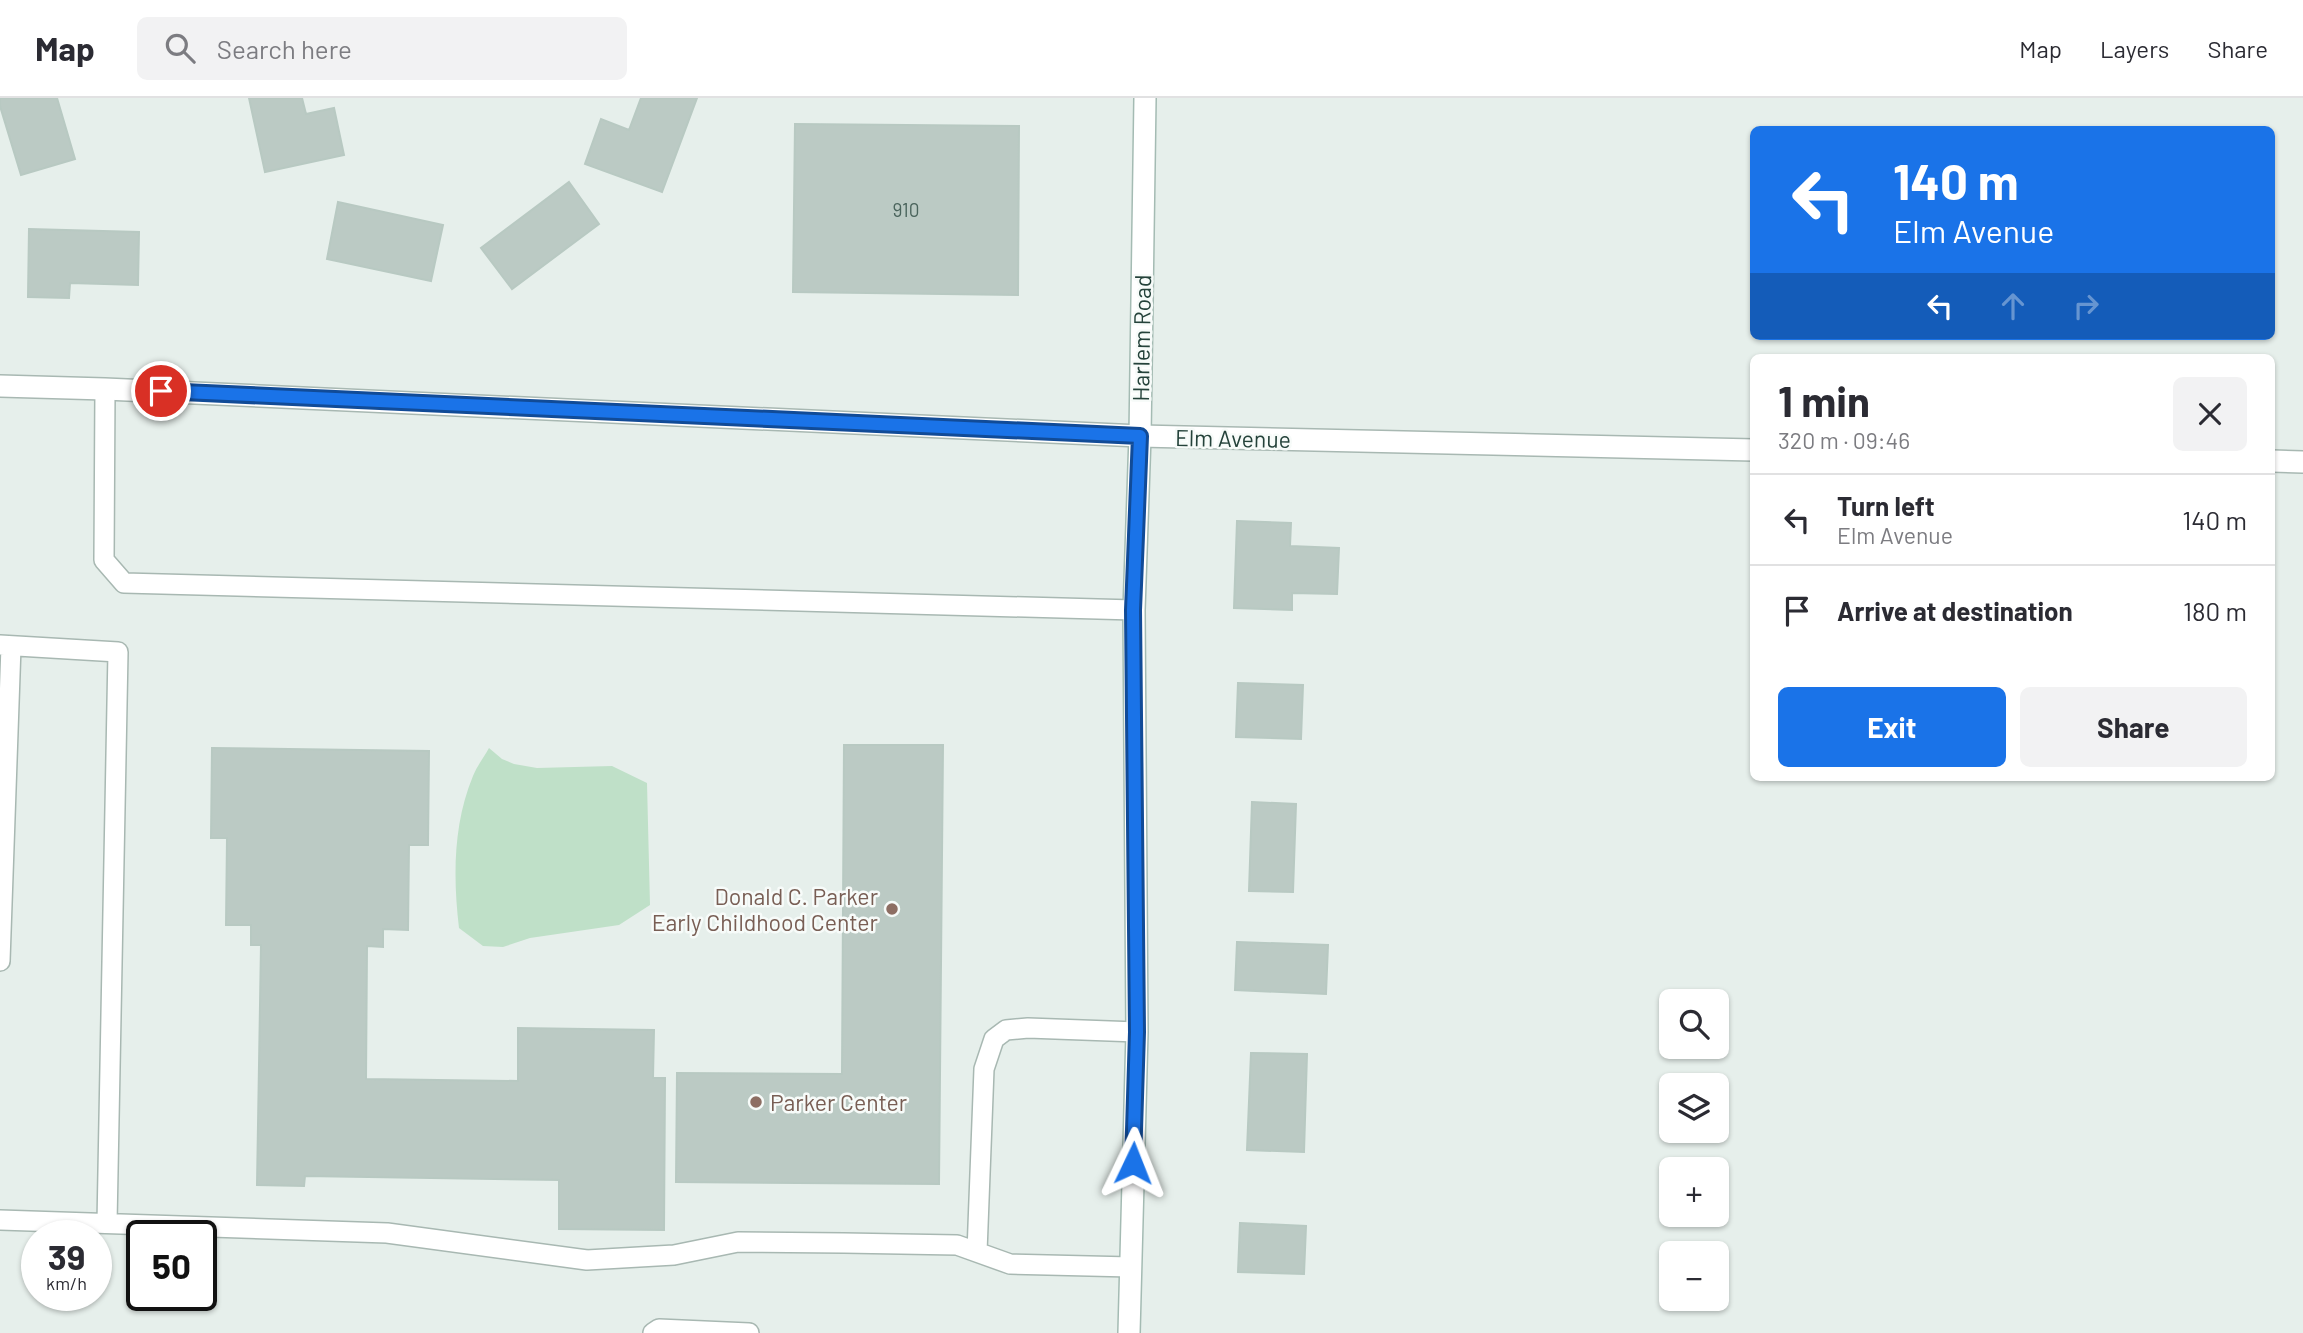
<!DOCTYPE html>
<meta charset="utf-8">
<style>
:root{--surface:#fff;--page:#f2f2f3;--text:#2b2b33;--muted:#7c7c81;--line:#e1e1e2;--accent:#1a73e8}
body{margin:0;font-family:Barlow,sans-serif;background:var(--page);color:var(--text);height:100vh;display:flex;flex-direction:column;font-size:26px;white-space:nowrap}
*{box-sizing:border-box;margin:0}
p{font-size:23px;color:var(--muted)}
.icon{flex:none;width:38px;height:38px;fill:none;stroke:currentColor;stroke-width:2;stroke-linecap:round;stroke-linejoin:round}
.map{position:relative;flex:1;overflow:hidden}
.drawer{position:absolute;left:1750px;top:256px;width:525px;height:427px;display:flex;flex-direction:column;background:var(--surface);border-radius:10px;box-shadow:0 2px 5px #0004}
.drawer>*{flex:none}
.guide{position:absolute;left:1750px;top:28px;width:525px;height:214px;border-radius:10px;box-shadow:0 2px 5px #0004;background:#1a73e8;color:#fff;overflow:hidden}
.tools{position:absolute;left:1659px;top:891px;display:grid;gap:14px}
.tools a{display:grid;place-items:center;width:70px;height:70px;border-radius:10px;background:var(--surface);box-shadow:0 2px 5px #0004;font-size:35px}
.speed{position:absolute;left:21px;top:1122px;display:flex;gap:14px;font-size:35px;font-weight:700;text-align:center}
.speed>*{display:grid;place-content:center;width:91px;height:91px;border-radius:50%;background:var(--surface);box-shadow:0 2px 5px #0004;line-height:1}
.speed small{font-size:18px;font-weight:400}
.speed .limit{border:4px solid #111;border-radius:10px;background:#fff;color:#111}
.pin{position:absolute;display:grid;place-items:center;width:60px;height:60px;color:#fff;margin:-30px;border:4px solid #fff;border-radius:50%;box-shadow:0 2px 7px #0007}
.me{position:absolute;width:77px;margin:-38px;rotate:2deg;stroke-linejoin:round;filter:drop-shadow(0 0 5px #0008)}
.turn{display:flex;align-items:center;gap:24px;height:147px;padding:0 28px;font-size:32px}
.turn .icon{width:91px;height:91px;stroke-width:2.5}
.turn b{display:block;font-size:49px;line-height:60px}
.lanes{display:flex;align-items:center;height:66px;padding:0 28px;background:#0003;justify-content:center;gap:35px;direction:ltr}
.lanes .off{opacity:.35}
.round{display:grid;place-items:center;flex:none;width:74px;height:74px;border-radius:10px;background:var(--page)}
.summary{display:flex;align-items:center;justify-content:space-between;height:119px;padding:0 28px}
h1{font-size:42px;font-weight:700;line-height:52px}
.button{display:flex;gap:14px;margin-top:auto;padding:14px 28px}
.button a{flex:1;height:80px;border-radius:10px;background:var(--accent);color:#fff;font-size:28px;font-weight:700;line-height:80px;text-align:center}
.button a+a{background:var(--page);color:var(--text)}
ul{padding:0;list-style:none}
li{display:flex;align-items:center;gap:21px;height:91px;padding:0 28px;border-top:2px solid var(--line)}
li div{flex:1}
li b{display:block;font-size:26px}
li em{font-style:normal}
header{display:flex;align-items:center;gap:42px;box-sizing:border-box;height:98px;padding:0 35px;background:var(--surface);border-bottom:2px solid var(--line)}
header strong{font-size:33px}
nav{display:flex;gap:38px;margin-inline-start:auto;font-size:24px}
.search{width:490px;height:63px;background:var(--page);display:flex;align-items:center;gap:18px;box-sizing:border-box;padding:0 24px;border-radius:10px;color:var(--muted);font-size:26px}
.map>svg:first-child{display:block}
.green{fill:#bfe0c8}
.building{fill:#bbcac4;stroke:#b8c9c2;stroke-width:2}
.lines{fill:none;stroke-linecap:round;stroke-linejoin:round}
.lane-casing{stroke:#a8b8b2;stroke-width:22}
.street-casing{stroke:#a8b8b2;stroke-width:24}
.secondary-casing{stroke:#a4bbb3;stroke-width:24}
.lane{stroke:#fff;stroke-width:19}
.street{stroke:#fff;stroke-width:21}
.secondary{stroke:#fff;stroke-width:21}
.route-casing{stroke:#114b97;stroke-width:18}
.route{stroke:#1a73e8;stroke-width:12}
.education-dot{fill:#8d6e63;stroke:#f7fbf9;stroke-width:2.5}
.labels{text-anchor:middle;dominant-baseline:central;stroke-width:5;stroke-linejoin:round;paint-order:stroke}
.number-label{font-size:19px;fill:#4a645c}
.street-label{font-size:23px;fill:#24423a;stroke:#f7fbf9}
.education-label{font-size:23px;fill:#785e54;stroke:#f7fbf9;text-anchor:end}
</style>
<header>
<strong>Map</strong>
<div class="search"><svg class="icon" aria-label="search" viewBox="0 0 24 24"><circle cx="10" cy="10" r="6"/><path d="M15 15l6 6"/></svg>Search here</div>
<nav><a>Map</a><a>Layers</a><a>Share</a></nav>
</header>
<div class="map">
<svg width="2303" height="1235" viewBox="0 0 2303 1235">
<rect width="100%" height="100%" fill="#e6efeb"/>
<path class="green" d="M 489,650 L 502,661 L 514,666 L 537,670 L 612,668 L 647,685 L 650,807 L 619,827 L 530,840 L 503,849 L 483,848 L 459,830 C 453,780 453,726 473,678 C 477,668 484,659 489,650 Z"/>
<path class="building" d="M 0,0 L 57,0 L 75,61 L 21,77 L 0,8 Z
M 249,0 L 302,0 L 306,16 L 334,10 L 344,57 L 265,74 Z
M 641,0 L 697,0 L 662,94 L 585,66 L 601,21 L 629,32 Z
M 795,26 L 1019,28 L 1018,197 L 793,194 Z
M 569,84 L 599,126 L 512,191 L 481,150 Z
M 338,104 L 443,127 L 431,183 L 327,161 Z
M 29,131 L 139,134 L 138,187 L 70,185 L 69,200 L 28,199 Z
M 1237,423 L 1291,425 L 1290,448 L 1339,450 L 1337,496 L 1292,495 L 1292,512 L 1234,510 Z
M 1238,585 L 1303,587 L 1301,641 L 1236,639 Z
M 844,647 L 943,647 L 939,1086 L 676,1084 L 677,975 L 842,976 Z
M 212,650 L 429,653 L 428,747 L 409,747 L 408,832 L 383,831 L 383,849 L 367,848 L 366,981 L 518,983 L 518,930 L 654,932 L 653,980 L 665,980 L 664,1132 L 559,1131 L 559,1082 L 305,1078 L 304,1088 L 257,1087 L 261,847 L 251,847 L 251,827 L 226,827 L 227,740 L 211,740 Z
M 1252,704 L 1296,706 L 1293,794 L 1249,793 Z
M 1237,844 L 1328,847 L 1326,896 L 1235,892 Z
M 1251,955 L 1307,956 L 1304,1054 L 1247,1052 Z
M 1240,1125 L 1306,1128 L 1304,1176 L 1238,1174 Z"/>
<g class="lines">
<g class="lane-casing">
<path id="lane" d="M 105,291 L 104,462 L 124,485 L 1134,512
M 0,547 L 118,554 L 107,1125
M 0,863 L 11,548
M 0,1122 L 387,1135 L 587,1162 L 674,1157 L 738,1144 L 844,1145 L 957,1147 L 1010,1166 L 1131,1169
M 977,1154 L 984,971 L 994,941 L 1006,932 L 1028,930 L 1137,934
M 653,1235 L 659,1231 L 749,1235"/>
</g>
<g class="street-casing">
<path id="street" d="M 0,288 L 105,291 L 1140,338 L 1754,352
M 2272,363 L 2303,364"/>
</g>
<g class="secondary-casing">
<path id="secondary" d="M 1129,1235 L 1137,934 L 1134,512 L 1140,338 L 1145,0"/>
</g>
<use href="#lane" class="lane"/>
<use href="#street" class="street"/>
<use href="#secondary" class="secondary"/>
</g>
<g class="lines">
<g class="route-casing">
<path id="route" d="M 161,293 L 1140,338 L 1133,512 L 1137,934 L 1133,1065"/>
</g>
<use href="#route" class="route"/>
</g>
<g class="education-dot">
<circle cx="892" cy="811" r="7"/>
<circle cx="756" cy="1004" r="7"/>
</g>
<g class="labels">
<g class="number-label">
<text x="906" y="111">910</text>
</g>
<g class="street-label">
<text transform="translate(1141 240) rotate(-89)">Harlem Road</text>
<text transform="translate(1233 340) rotate(1)">Elm Avenue</text>
</g>
<g class="education-label">
<text x="878" y="798">Donald C. Parker<tspan x="878" dy="26">Early Childhood Center</tspan></text>
<text x="770" y="1004" text-anchor="start">Parker Center</text>
</g>
</g>
</svg>
<div class="tools">
<a><svg class="icon" aria-label="search" viewBox="0 0 24 24"><circle cx="10" cy="10" r="6"/><path d="M15 15l6 6"/></svg></a>
<a><svg class="icon" aria-label="layers" viewBox="0 0 24 24"><path d="M12 4l9 5-9 5-9-5zM3 14l9 5 9-5"/></svg></a>
<a>+</a>
<a>−</a>
</div>
<div class="speed"><div>39<small>km/h</small></div><div class="limit">50</div></div>
<div class="pin" style="left:161px;top:293px;background:#d93025"><svg class="icon" aria-label="arrive" viewBox="0 0 24 24"><path d="M6 21V4h12l-3 4 3 4H6"/></svg></div>
<svg class="me" style="left:1133px;top:1065px" viewBox="-20 -20 40 40"><path d="M0-17L14 15 0 8-14 15z" fill="#1a73e8" stroke="#fff" stroke-width="4"/></svg>
<div class="guide">
<div class="turn"><svg class="icon" aria-label="left" viewBox="0 0 24 24"><path d="M17 20v-9H6M10 6l-5 5 5 5"/></svg><div><b>140 m</b>Elm Avenue</div></div>
<div class="lanes"><svg class="icon" aria-label="left" viewBox="0 0 24 24"><path d="M17 20v-9H6M10 6l-5 5 5 5"/></svg><svg class="icon off" aria-label="ahead" viewBox="0 0 24 24"><path d="M12 20V5M6 11l6-6 6 6"/></svg><svg class="icon off" aria-label="right" viewBox="0 0 24 24"><path d="M7 20v-9h11M14 6l5 5-5 5"/></svg></div>
</div>
<section class="drawer">
<div class="summary"><div><h1>1 min</h1><p>320 m · 09:46</p></div><a class="round"><svg class="icon" aria-label="close" viewBox="0 0 24 24"><path d="M6 6l12 12M18 6L6 18"/></svg></a></div>
<ul>
<li><svg class="icon" aria-label="left" viewBox="0 0 24 24"><path d="M17 20v-9H6M10 6l-5 5 5 5"/></svg><div><b>Turn left</b><p>Elm Avenue</p></div><em>140 m</em></li>
<li><svg class="icon" aria-label="arrive" viewBox="0 0 24 24"><path d="M6 21V4h12l-3 4 3 4H6"/></svg><div><b>Arrive at destination</b></div><em>180 m</em></li>
</ul>
<div class="button"><a>Exit</a><a>Share</a></div>
</section>
</div>
